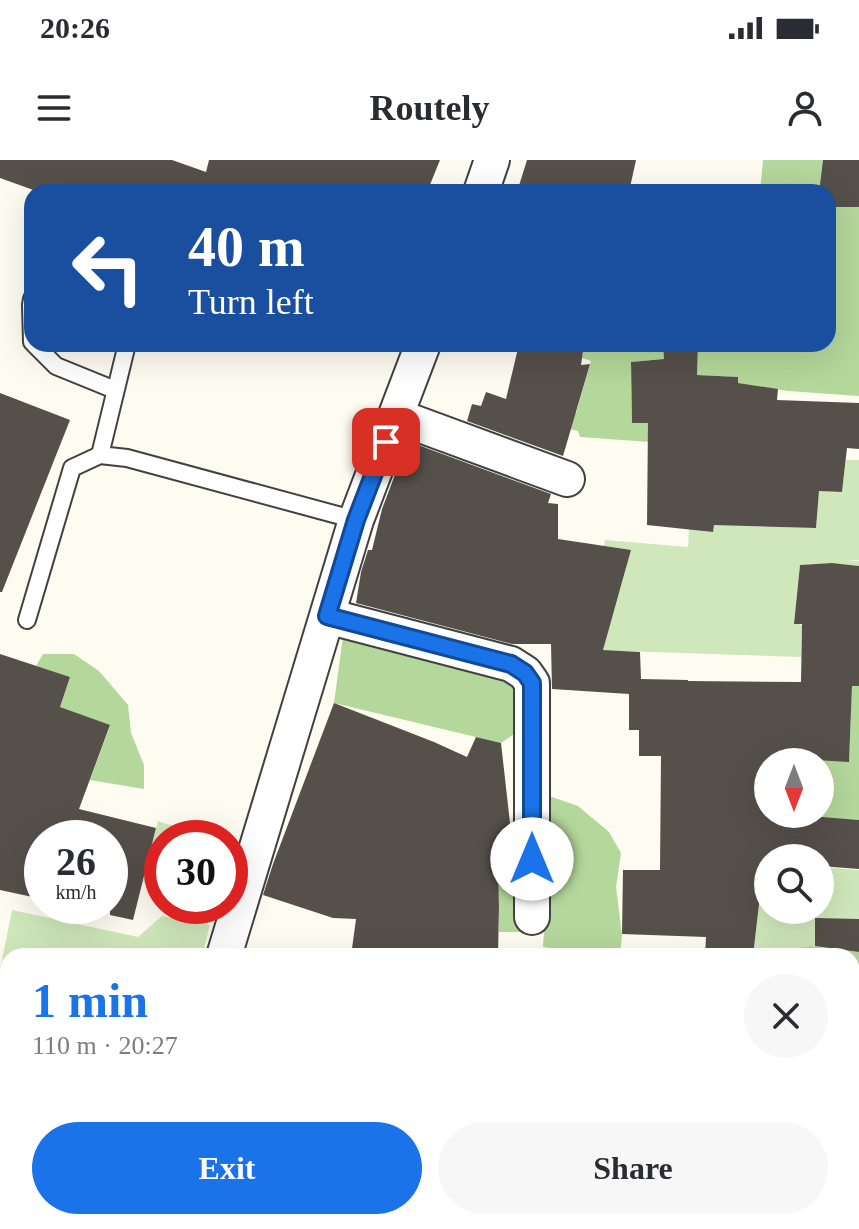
<!DOCTYPE html>
<meta charset="utf-8">
<style>
:root{--surface:#fff;--page:#f7f7f7;--text:#2b2b33;--muted:#7c7c81;--accent:#1a73e8}
body{margin:0;font-family:Georgia,serif;background:var(--page);color:var(--text);height:100vh;display:flex;flex-direction:column;font-size:30px;white-space:nowrap}
*{box-sizing:border-box;margin:0}
p{font-size:26px;color:var(--muted)}
.icon{flex:none;width:44px;height:44px;fill:none;stroke:currentColor;stroke-width:2;stroke-linecap:round;stroke-linejoin:round}
.map{position:relative;flex:1;overflow:hidden}
.sheet{position:absolute;left:0px;top:788px;width:860px;height:282px;display:flex;flex-direction:column;background:var(--surface);border-radius:24px 24px 0 0;box-shadow:0 8px 32px #0002}
.sheet>*{flex:none}
.guide{position:absolute;left:24px;top:24px;width:812px;height:168px;border-radius:24px;box-shadow:0 8px 32px #0002;background:#1a4fa0;color:#fff;overflow:hidden}
.needle{width:52px;rotate:180deg}
.fabs{position:absolute;left:754px;top:588px;display:grid;gap:16px}
.fabs a{display:grid;place-items:center;width:80px;height:80px;border-radius:50%;background:var(--surface);box-shadow:0 8px 32px #0002;font-size:40px}
.speed{position:absolute;left:24px;top:660px;display:flex;gap:16px;font-size:40px;font-weight:700;text-align:center}
.speed>*{display:grid;place-content:center;width:104px;height:104px;border-radius:50%;background:var(--surface);box-shadow:0 8px 32px #0002;line-height:1}
.speed small{font-size:20px;font-weight:400}
.speed .limit{border:12px solid #d22;background:#fff;color:#111}
.pin{position:absolute;display:grid;place-items:center;width:68px;height:68px;color:#fff;margin:-34px;border-radius:16px;box-shadow:0 4px 12px #0006}
.me{position:absolute;width:88px;margin:-44px;rotate:0deg;stroke-linejoin:round;filter:drop-shadow(0 0 6px #0008)}
.turn{display:flex;align-items:center;gap:28px;height:168px;padding:0 32px;font-size:36px}
.turn .icon{width:104px;height:104px;stroke-width:2.5}
.turn b{display:block;font-size:56px;line-height:68px}
.round{display:grid;place-items:center;flex:none;width:84px;height:84px;border-radius:42px;background:var(--page)}
.headline{display:flex;align-items:center;justify-content:space-between;height:136px;padding:0 32px}
h1{font-size:48px;font-weight:700;line-height:60px;color:var(--accent)}
.button{display:flex;gap:16px;margin-top:auto;padding:16px 32px}
.button a{flex:1;height:92px;border-radius:48px;background:var(--accent);color:#fff;font-size:32px;font-weight:700;line-height:92px;text-align:center}
.button a+a{background:var(--page);color:var(--text)}
.status{display:flex;justify-content:space-between;align-items:center;height:56px;padding:0 40px;background:var(--surface);direction:ltr}
.status svg{height:22px;fill:currentColor}
header{display:flex;justify-content:space-between;align-items:center;height:104px;padding:0 32px;background:var(--surface);font-size:36px;font-weight:700}
.map>svg:first-child{display:block}
.green{fill:#d0e7bb}
.forest{fill:#b4d79b}
.building{fill:#56504b}
.lines{fill:none;stroke-linecap:round;stroke-linejoin:round}
.lane-casing{stroke:#414141;stroke-width:20}
.street-casing{stroke:#414141;stroke-width:38}
.lane{stroke:#fff;stroke-width:16}
.street{stroke:#fff;stroke-width:34}
.route-casing{stroke:#114b97;stroke-width:20}
.route{stroke:#1a73e8;stroke-width:14}
</style>
<div class="status"><b>20:26</b><svg viewBox="0 0 49 12"><path d="M0 12V9h3v3zM5 12V6h3v6zM10 12V3h3v9zM15 12V0h3v12zM26 1h20v11H26zM47 4h2v5h-2z"/></svg></div>
<header><svg class="icon" aria-label="menu" viewBox="0 0 24 24"><path d="M4 6h16M4 12h16M4 18h16"/></svg>Routely<svg class="icon" aria-label="person" viewBox="0 0 24 24"><circle cx="12" cy="8" r="4"/><path d="M4 21q1-7 8-7t8 7"/></svg></header>
<div class="map">
<svg width="859" height="1069" viewBox="0 0 859 1069">
<rect width="100%" height="100%" fill="#fefcf0"/>
<path class="green" d="M 846,300 L 859,300 L 859,400 L 847,400 L 859,401 L 859,406 L 832,403 L 800,405 L 794,463 L 802,465 L 801,497 L 563,489 L 614,450 L 626,409 L 600,403 L 605,380 L 688,387 L 689,369 L 712,372 L 715,352 L 745,366 L 816,368 L 819,331 L 842,332 Z
M 158,661 L 212,678 L 162,678 L 162,726 L 143,722 Z
M 767,702 L 768,702 L 768,750 L 820,750 L 820,707 L 859,710 L 859,792 L 810,786 L 766,796 L 753,796 L 763,709 Z
M 12,750 L 138,777 L 162,756 L 210,765 L 202,796 L 8,796 L 8,811 L 0,810 Z"/>
<path class="forest" d="M 763,0 L 823,0 L 819,32 L 760,32 Z
M 828,47 L 859,47 L 859,236 L 788,231 L 738,223 L 737,217 L 697,215 L 698,184 L 828,184 Z
M 584,184 L 663,184 L 664,199 L 631,202 L 632,263 L 666,263 L 664,283 L 580,277 L 578,271 L 558,266 L 563,250 L 576,253 L 591,201 L 582,198 Z
M 344,469 L 502,507 L 519,536 L 517,572 L 501,583 L 334,543 Z
M 43,494 L 74,494 L 99,511 L 128,545 L 131,573 L 144,605 L 144,629 L 90,620 L 110,566 L 60,547 L 70,517 L 36,506 Z
M 852,526 L 859,526 L 859,660 L 811,656 L 811,654 L 820,654 L 820,602 L 814,602 L 814,600 L 849,601 Z
M 549,636 L 578,646 L 609,672 L 621,693 L 616,727 L 622,775 L 620,796 L 601,796 L 600,791 L 570,792 L 543,787 L 544,772 L 499,772 L 499,736 L 443,731 L 510,663 L 537,700 Z
M 810,786 L 859,792 L 859,888 L 852,888 L 852,796 L 766,796 Z
M 852,946 L 859,946 L 859,1052 L 852,1053 Z
M 570,1062 L 646,1062 L 654,1069 L 563,1069 Z"/>
<path class="building" d="M 0,0 L 172,0 L 206,12 L 209,0 L 440,0 L 427,32 L 39,32 L 0,18 Z
M 527,0 L 636,0 L 629,32 L 517,32 Z
M 823,0 L 859,0 L 859,47 L 828,47 L 828,32 L 819,32 Z
M 519,184 L 584,184 L 581,205 L 590,204 L 563,296 L 467,261 L 472,244 L 481,246 L 486,232 L 506,239 Z
M 663,184 L 698,184 L 697,215 L 738,217 L 738,223 L 778,229 L 777,240 L 859,243 L 859,289 L 847,288 L 842,332 L 819,331 L 816,368 L 714,365 L 713,372 L 647,365 L 648,263 L 632,263 L 631,202 L 664,199 Z
M 0,233 L 70,260 L 2,432 L 0,432 Z
M 410,282 L 551,334 L 548,343 L 558,344 L 558,379 L 631,390 L 603,490 L 640,492 L 641,519 L 688,520 L 688,521 L 801,522 L 802,464 L 794,464 L 800,405 L 832,403 L 859,406 L 859,526 L 852,526 L 849,602 L 814,600 L 814,602 L 768,602 L 768,654 L 811,654 L 811,656 L 859,660 L 859,709 L 820,706 L 820,698 L 768,698 L 768,702 L 764,701 L 753,796 L 705,796 L 706,777 L 622,774 L 623,710 L 660,710 L 661,596 L 639,596 L 639,570 L 629,570 L 629,534 L 552,529 L 551,484 L 512,484 L 356,443 L 361,412 L 368,390 L 372,390 L 382,349 L 401,299 Z
M 0,494 L 70,517 L 60,547 L 110,565 L 79,649 L 156,668 L 133,760 L 110,755 L 110,678 L 42,678 L 42,739 L 0,730 Z
M 334,543 L 434,582 L 467,597 L 476,577 L 501,583 L 510,663 L 497,678 L 499,746 L 498,796 L 351,796 L 356,759 L 333,758 L 263,735 L 273,704 Z
M 815,758 L 859,759 L 859,792 L 815,786 Z"/>
<g class="lines">
<g class="lane-casing">
<path id="lane" d="M 32,139 L 31,145 L 32,182
M 34,184 L 56,206 L 115,230
M 100,295 L 127,184
M 27,460 L 72,308 L 100,295 L 127,298 L 356,360
M 130,1069 L 131,1062"/>
</g>
<g class="street-casing">
<path id="street" d="M 481,32 L 492,0
M 396,256 L 567,319
M 327,456 L 511,504 L 525,513 L 532,523 L 532,757
M 224,796 L 356,360 L 423,184
M 0,832 L 8,832
M 381,1069 L 381,1062"/>
</g>
<use href="#lane" class="lane"/>
<use href="#street" class="street"/>
</g>
<g class="lines">
<g class="route-casing">
<path id="route" d="M 386,282 L 356,360 L 327,456 L 511,504 L 525,513 L 532,523 L 532,699"/>
</g>
<use href="#route" class="route"/>
</g>
</svg>
<div class="fabs">
<a><svg class="needle" viewBox="-14 -14 28 28"><path d="M0-13l5 13h-10z" fill="#e53935"/><path d="M0 13l5-13h-10z" fill="#7c7c81"/></svg></a>
<a><svg class="icon" aria-label="search" viewBox="0 0 24 24"><circle cx="10" cy="10" r="6"/><path d="M15 15l6 6"/></svg></a>
</div>
<div class="speed"><div>26<small>km/h</small></div><div class="limit">30</div></div>
<div class="pin" style="left:386px;top:282px;background:#d93025"><svg class="icon" aria-label="arrive" viewBox="0 0 24 24"><path d="M6 21V4h12l-3 4 3 4H6"/></svg></div>
<svg class="me" style="left:532px;top:699px" viewBox="-20 -20 40 40"><circle r="19" fill="#fff"/><path d="M0-13L10 11 0 6-10 11z" fill="#1a73e8"/></svg>
<div class="guide">
<div class="turn"><svg class="icon" aria-label="left" viewBox="0 0 24 24"><path d="M17 20v-9H6M10 6l-5 5 5 5"/></svg><div><b>40 m</b>Turn left</div></div>
</div>
<section class="sheet">
<div class="headline"><div><h1>1 min</h1><p>110 m · 20:27</p></div><a class="round"><svg class="icon" aria-label="close" viewBox="0 0 24 24"><path d="M6 6l12 12M18 6L6 18"/></svg></a></div>
<div class="button"><a>Exit</a><a>Share</a></div>
</section>
</div>
